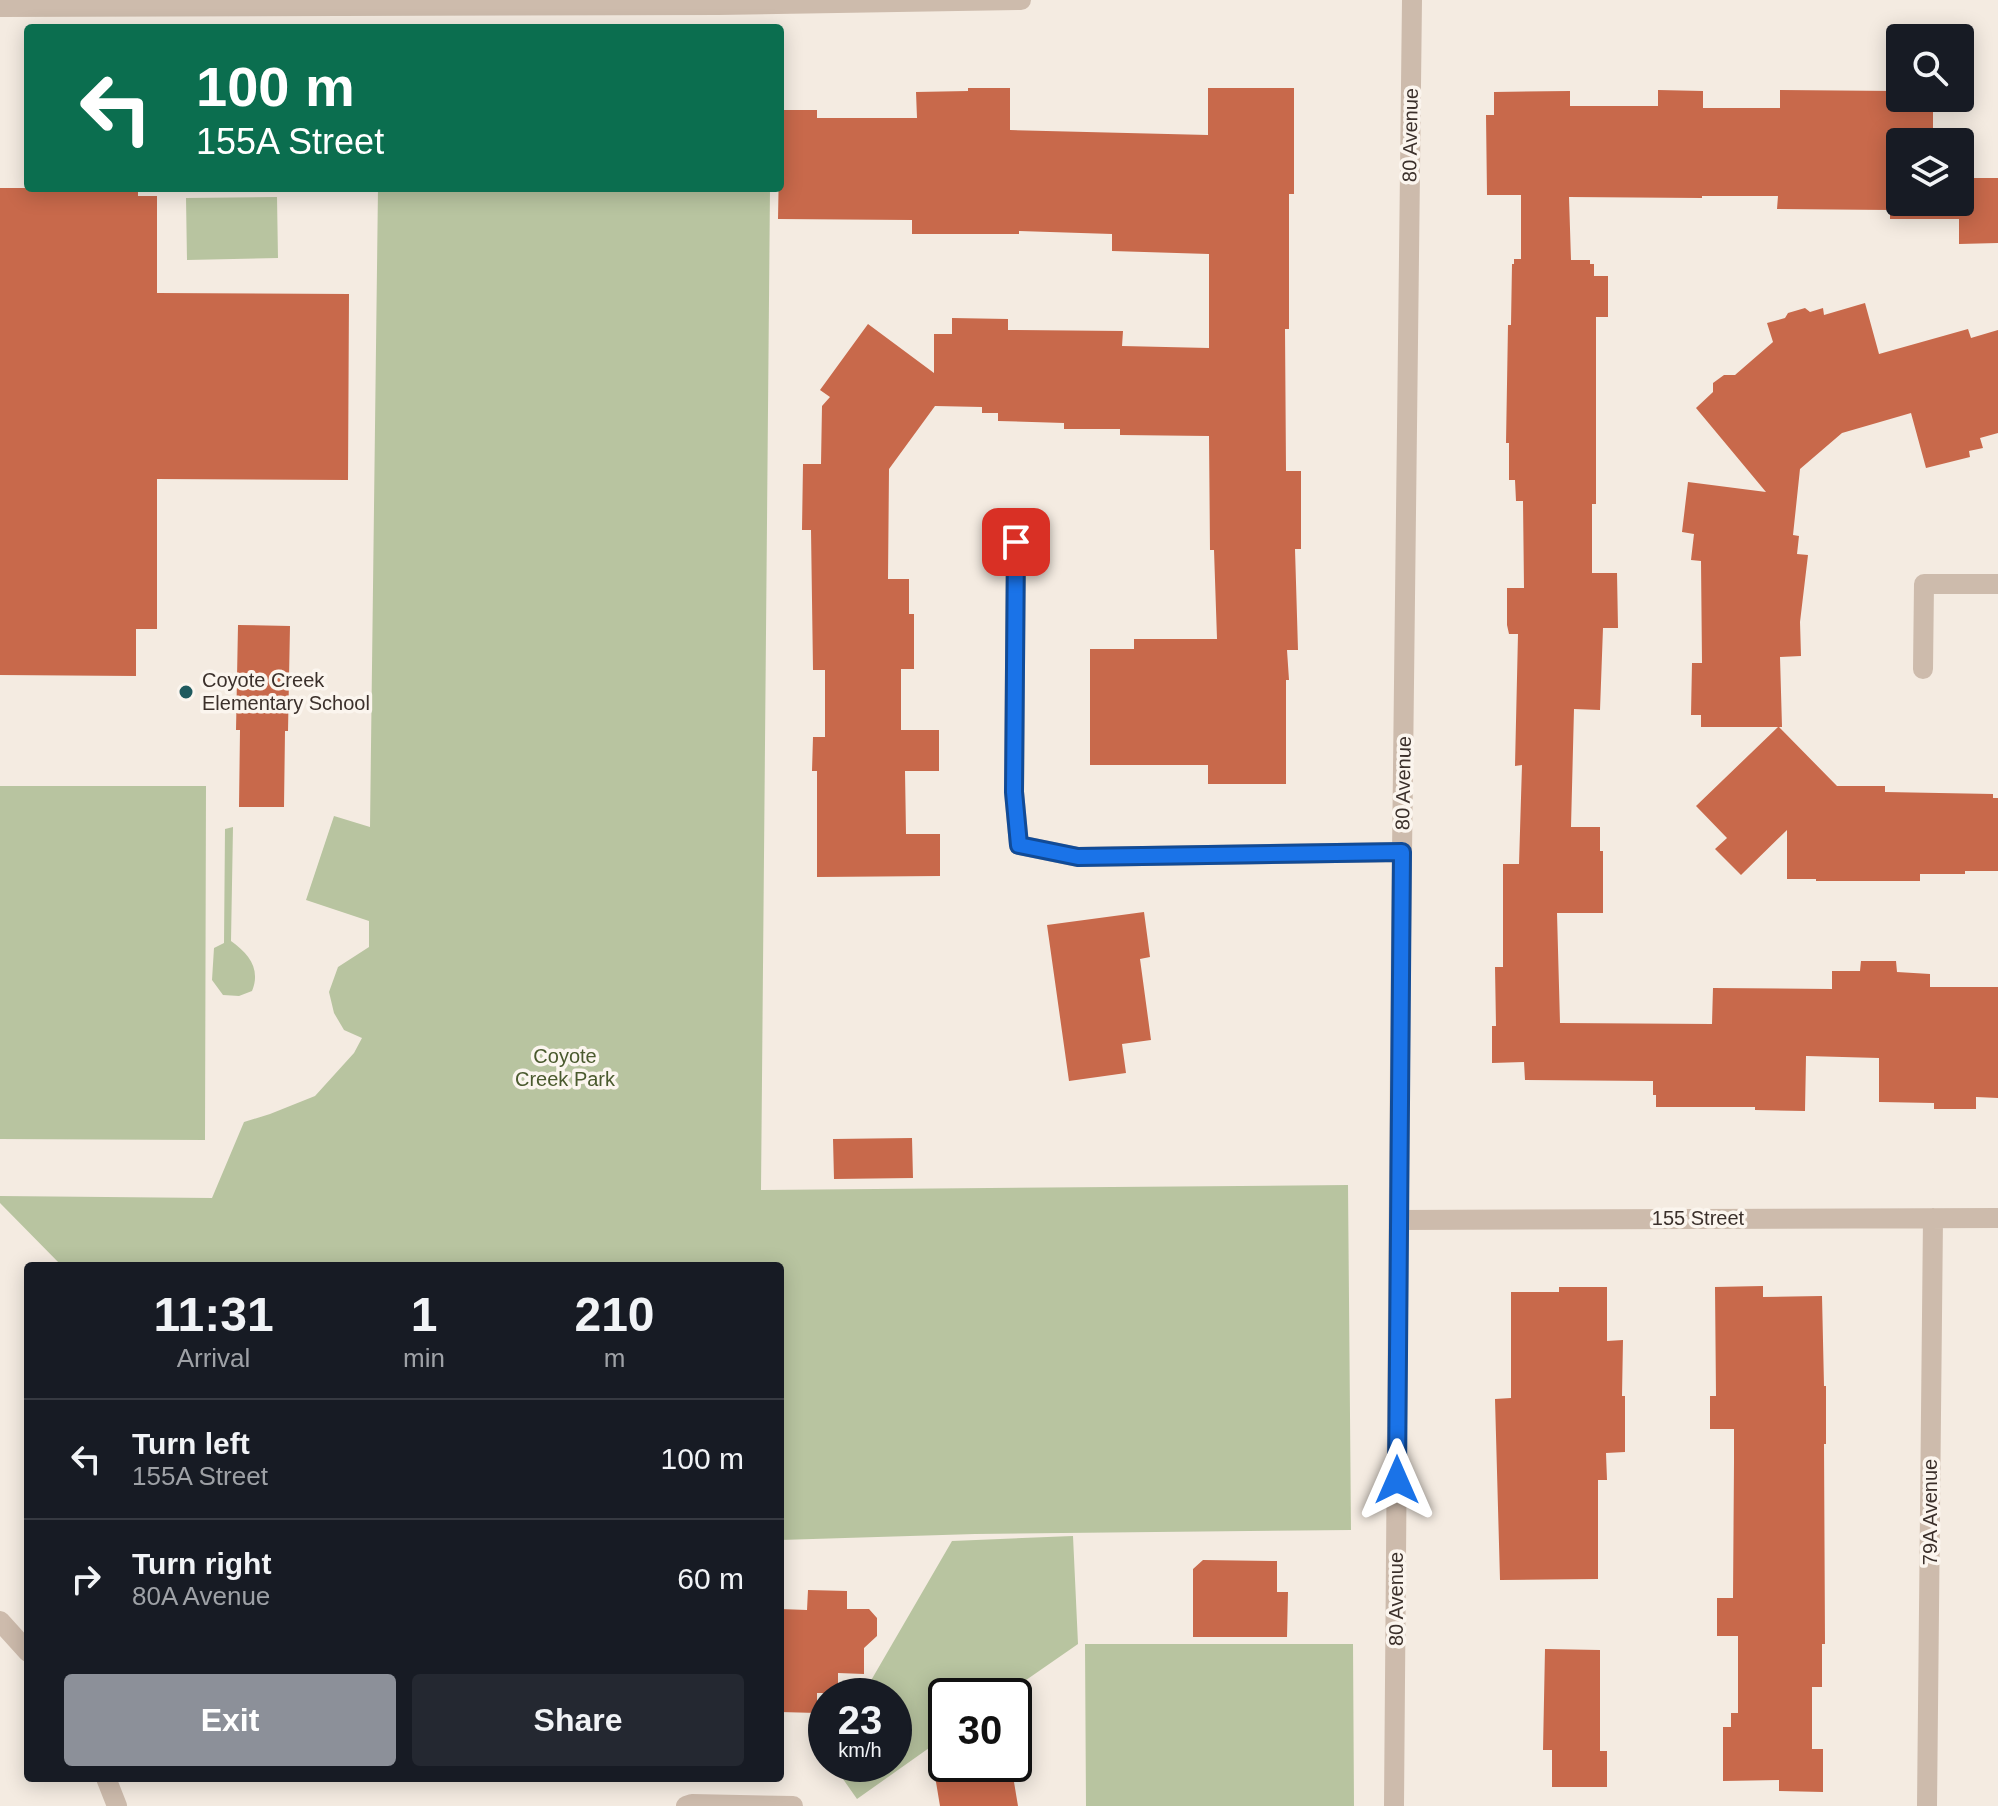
<!DOCTYPE html>
<style>
:root{--surface:#171b24;--page:#242831;--text:#f1f3f6;--muted:#9ea1a6;--line:#363941;--accent:#8c9099}
body{margin:0;font-family:Arial,sans-serif;background:var(--page);color:var(--text);height:100vh;display:flex;flex-direction:column;font-size:30px;white-space:nowrap}
*{box-sizing:border-box;margin:0}
p{font-size:26px;color:var(--muted)}
.icon{flex:none;width:44px;height:44px;fill:none;stroke:currentColor;stroke-width:2;stroke-linecap:round;stroke-linejoin:round}
.map{position:relative;flex:1;overflow:hidden}
.details{position:absolute;left:24px;top:1262px;width:760px;height:520px;display:flex;flex-direction:column;background:var(--surface);border-radius:8px;box-shadow:0 4px 20px #0003}
.details>*{flex:none}
.hud{position:absolute;left:24px;top:24px;width:760px;height:168px;border-radius:8px;box-shadow:0 4px 20px #0003;background:#0b6e4f;color:#fff;overflow:hidden}
.controls{position:absolute;left:1886px;top:24px;display:grid;gap:16px}
.controls a{display:grid;place-items:center;width:88px;height:88px;border-radius:8px;background:var(--surface);box-shadow:0 4px 20px #0003;font-size:40px}
.speed{position:absolute;left:808px;top:1678px;display:flex;gap:16px;font-size:40px;font-weight:700;text-align:center}
.speed>*{display:grid;place-content:center;width:104px;height:104px;border-radius:50%;background:var(--surface);box-shadow:0 4px 20px #0003;line-height:1}
.speed small{font-size:20px;font-weight:400}
.speed .limit{border:4px solid #111;border-radius:12px;background:#fff;color:#111}
.pin{position:absolute;display:grid;place-items:center;width:68px;height:68px;color:#fff;margin:-34px;border-radius:16px;box-shadow:0 4px 12px #0006}
.me{position:absolute;width:88px;margin:-44px;rotate:0deg;stroke-linejoin:round;filter:drop-shadow(0 0 6px #0008)}
.turn{display:flex;align-items:center;gap:28px;height:168px;padding:0 40px;font-size:36px}
.turn .icon{width:104px;height:104px;stroke-width:2.5}
.turn b{display:block;font-size:56px;line-height:68px}
.eta{display:flex;justify-content:space-evenly;align-items:center;height:136px;text-align:center}
.eta b{font-size:48px;font-weight:600;line-height:56px}
.primary-button{display:flex;gap:16px;margin-top:auto;padding:16px 40px}
.primary-button a{flex:1;height:92px;border-radius:8px;background:var(--accent);color:#fff;font-size:32px;font-weight:600;line-height:92px;text-align:center}
.primary-button a+a{background:var(--page);color:var(--text)}
ul{padding:0;list-style:none}
li{display:flex;align-items:center;gap:24px;height:120px;padding:0 40px;border-top:2px solid var(--line)}
li div{flex:1}
li b{display:block;font-size:30px}
li em{font-style:normal}
.map>svg:first-child{display:block}
.green{fill:#b8c4a0}
.building{fill:#c8694b}
.lines{fill:none;stroke-linecap:round;stroke-linejoin:round}
.minor{stroke:#cdbbac;stroke-width:20}
.route-casing{stroke:#114b97;stroke-width:20}
.route{stroke:#1a73e8;stroke-width:14}
.poi-dot{fill:#1f5a5e;stroke:#fbf5ee;stroke-width:3}
.labels{text-anchor:middle;dominant-baseline:central;stroke-width:7;stroke-linejoin:round;paint-order:stroke}
.street-label{font-size:20px;fill:#3b302b;stroke:#fbf5ee}
.poi-label{font-size:20px;fill:#3b302b;stroke:#fbf5ee;text-anchor:start}
.park-label{font-size:20px;fill:#4a5a2e;stroke:#fbf5ee}
</style>
<div class="map">
<svg width="1998" height="1806" viewBox="0 0 1998 1806">
<rect width="100%" height="100%" fill="#f4ebe1"/>
<path class="green" d="M 378,188 L 770,188 L 761,1190 L 1348,1185 L 1351,1530 L 975,1534 L 780,1540 L 780,1266 L 62,1266 L 0,1203 L 0,1196 L 212,1198 L 244,1122 L 270,1114 L 315,1096 L 354,1053 L 362,1038 L 344,1030 L 334,1013 L 329,992 L 338,967 L 369,947 L 369,921 L 306,900 L 334,816 L 370,827 Z
M 277,197 L 278,258 L 187,260 L 186,198 Z
M 0,786 L 206,786 L 205,1140 L 0,1139 Z
M 233,827 L 231,941 C 249,954 261,969 252,991 L 239,996 L 223,995 L 212,980 L 214,948 L 224,943 L 225,829 Z
M 1073,1536 L 1078,1644 L 1003,1696 L 946,1696 L 946,1736 L 857,1799 L 843,1779 L 823,1764 L 826,1758 L 826,1764 L 894,1764 L 894,1696 L 862,1696 L 952,1541 Z
M 1085,1644 L 1353,1644 L 1354,1806 L 1086,1806 Z"/>
<path class="building" d="M 968,88 L 1010,88 L 1010,130 L 1208,135 L 1208,88 L 1294,88 L 1294,194 L 1289,194 L 1289,329 L 1285,329 L 1286,471 L 1301,471 L 1301,549 L 1295,549 L 1298,650 L 1287,650 L 1289,680 L 1286,680 L 1286,784 L 1208,784 L 1208,765 L 1090,765 L 1090,649 L 1134,649 L 1134,639 L 1217,639 L 1214,550 L 1210,550 L 1209,436 L 1120,435 L 1120,429 L 1064,429 L 1064,423 L 998,421 L 998,413 L 982,413 L 982,407 L 935,406 L 889,469 L 888,579 L 909,579 L 909,614 L 914,614 L 914,669 L 901,669 L 901,730 L 939,730 L 939,771 L 905,771 L 906,834 L 940,834 L 940,876 L 817,877 L 817,771 L 812,771 L 813,737 L 825,737 L 825,670 L 813,670 L 811,530 L 802,530 L 803,464 L 821,464 L 822,406 L 830,397 L 820,390 L 868,324 L 934,373 L 934,334 L 952,334 L 952,318 L 1008,319 L 1008,330 L 1123,331 L 1122,346 L 1209,348 L 1209,254 L 1112,251 L 1112,234 L 1019,231 L 1019,234 L 912,234 L 912,220 L 778,219 L 780,110 L 817,110 L 817,118 L 917,118 L 916,92 L 968,91 Z
M 1658,90 L 1703,91 L 1703,108 L 1780,108 L 1780,90 L 1896,91 L 1896,111 L 1933,111 L 1933,142 L 1900,142 L 1900,202 L 1960,202 L 1960,178 L 1998,178 L 1998,243 L 1959,244 L 1959,219 L 1890,219 L 1890,210 L 1777,209 L 1778,196 L 1702,196 L 1702,198 L 1569,197 L 1571,260 L 1590,260 L 1590,264 L 1594,264 L 1594,276 L 1608,276 L 1608,317 L 1596,317 L 1596,504 L 1592,504 L 1592,573 L 1617,573 L 1618,628 L 1603,628 L 1600,710 L 1574,709 L 1571,827 L 1600,827 L 1600,851 L 1603,851 L 1603,913 L 1557,913 L 1560,1023 L 1712,1024 L 1713,988 L 1832,989 L 1832,971 L 1860,971 L 1861,961 L 1896,961 L 1897,972 L 1930,974 L 1930,987 L 1998,987 L 1998,1098 L 1976,1097 L 1976,1109 L 1934,1109 L 1934,1103 L 1879,1102 L 1879,1058 L 1806,1056 L 1805,1111 L 1755,1110 L 1755,1107 L 1656,1107 L 1656,1095 L 1653,1095 L 1653,1081 L 1525,1080 L 1524,1062 L 1492,1063 L 1492,1026 L 1496,1026 L 1495,967 L 1503,967 L 1503,864 L 1519,864 L 1522,765 L 1515,766 L 1518,634 L 1509,634 L 1507,625 L 1507,588 L 1524,588 L 1523,501 L 1516,501 L 1515,480 L 1509,480 L 1509,443 L 1506,443 L 1508,325 L 1511,325 L 1512,264 L 1514,264 L 1514,259 L 1521,259 L 1521,195 L 1487,195 L 1486,115 L 1494,115 L 1494,92 L 1570,91 L 1570,106 L 1658,106 Z
M 0,188 L 138,188 L 138,196 L 157,196 L 157,293 L 349,294 L 348,480 L 157,479 L 157,629 L 136,629 L 136,676 L 0,675 Z
M 1865,303 L 1879,354 L 1968,329 L 1971,338 L 1998,330 L 1998,433 L 1980,438 L 1983,448 L 1969,451 L 1970,457 L 1926,468 L 1911,413 L 1842,433 L 1800,469 L 1793,535 L 1799,536 L 1797,554 L 1808,555 L 1800,622 L 1801,656 L 1780,657 L 1782,727 L 1779,727 L 1837,786 L 1885,786 L 1885,792 L 1993,794 L 1993,798 L 1998,798 L 1998,871 L 1965,871 L 1965,874 L 1920,874 L 1920,881 L 1816,881 L 1816,879 L 1787,879 L 1787,830 L 1741,875 L 1715,849 L 1727,838 L 1696,806 L 1778,727 L 1701,727 L 1701,715 L 1691,715 L 1692,663 L 1702,663 L 1701,561 L 1691,560 L 1694,534 L 1682,532 L 1688,482 L 1766,492 L 1696,408 L 1713,392 L 1713,383 L 1724,375 L 1735,375 L 1773,342 L 1767,323 L 1785,318 L 1788,313 L 1805,308 L 1810,312 L 1823,308 L 1824,315 Z
M 238,625 L 290,626 L 288,731 L 285,731 L 284,807 L 239,807 L 240,730 L 236,730 Z
M 1144,912 L 1150,957 L 1140,959 L 1151,1040 L 1122,1044 L 1126,1073 L 1069,1081 L 1047,925 Z
M 912,1138 L 913,1178 L 834,1179 L 833,1139 Z
M 1763,1286 L 1763,1297 L 1822,1296 L 1824,1386 L 1826,1386 L 1826,1444 L 1824,1444 L 1825,1644 L 1822,1644 L 1822,1687 L 1812,1687 L 1812,1749 L 1823,1749 L 1823,1792 L 1779,1791 L 1779,1780 L 1723,1781 L 1723,1727 L 1731,1727 L 1731,1713 L 1738,1713 L 1738,1636 L 1717,1636 L 1717,1598 L 1733,1598 L 1734,1462 L 1734,1429 L 1710,1429 L 1710,1396 L 1716,1396 L 1715,1287 Z
M 1559,1287 L 1607,1287 L 1607,1341 L 1623,1340 L 1622,1396 L 1625,1396 L 1625,1452 L 1606,1453 L 1607,1480 L 1598,1480 L 1598,1579 L 1500,1580 L 1495,1399 L 1511,1398 L 1511,1292 L 1559,1292 Z
M 1203,1560 L 1277,1561 L 1277,1592 L 1288,1592 L 1287,1637 L 1193,1637 L 1193,1569 Z
M 808,1590 L 847,1591 L 847,1609 L 869,1609 L 877,1618 L 877,1636 L 864,1648 L 864,1674 L 838,1673 L 838,1693 L 817,1693 L 817,1713 L 780,1712 L 780,1609 L 807,1610 Z
M 1545,1649 L 1600,1650 L 1600,1751 L 1607,1751 L 1607,1787 L 1552,1787 L 1552,1750 L 1543,1750 Z
M 937,1764 L 1011,1764 L 1018,1806 L 940,1806 L 934,1770 L 938,1770 Z"/>
<g class="lines">
<path class="minor" d="M 0,7 L 718,5 L 1021,0
M 1016,542 L 1014,792 L 1019,845 L 1078,857 L 1402,852
M 1923,669 L 1924,584 L 1998,584
M 1399,1220 L 1998,1218
M 0,1621 L 28,1652
M 106,1778 L 117,1806
M 686,1806 L 692,1804 L 793,1806
M 1394,1806 L 1401,939 L 1412,0
M 1927,1806 L 1933,1218"/>
</g>
<g class="lines">
<g class="route-casing">
<path id="route" d="M 1016,542 L 1014,792 L 1019,845 L 1078,857 L 1402,852 L 1397,1480"/>
</g>
<use href="#route" class="route"/>
</g>
<circle class="poi-dot" cx="186" cy="692" r="8"/>
<g class="labels">
<g class="street-label">
<text transform="translate(1410 135) rotate(-89)">80 Avenue</text>
<text transform="translate(1403 783) rotate(-89)">80 Avenue</text>
<text x="1698" y="1218">155 Street</text>
<text transform="translate(1930 1512) rotate(-90)">79A Avenue</text>
<text transform="translate(1396 1599) rotate(-90)">80 Avenue</text>
</g>
<g class="poi-label">
<text x="202" y="680">Coyote Creek<tspan x="202" dy="23">Elementary School</tspan></text>
</g>
<g class="park-label">
<text x="565" y="1056">Coyote<tspan x="565" dy="23">Creek Park</tspan></text>
</g>
</g>
</svg>
<div class="controls">
<a><svg class="icon" aria-label="search" viewBox="0 0 24 24"><circle cx="10" cy="10" r="6"/><path d="M15 15l6 6"/></svg></a>
<a><svg class="icon" aria-label="layers" viewBox="0 0 24 24"><path d="M12 4l9 5-9 5-9-5zM3 14l9 5 9-5"/></svg></a>
</div>
<div class="speed"><div>23<small>km/h</small></div><div class="limit">30</div></div>
<div class="pin" style="left:1016px;top:542px;background:#d93025"><svg class="icon" aria-label="arrive" viewBox="0 0 24 24"><path d="M6 21V4h12l-3 4 3 4H6"/></svg></div>
<svg class="me" style="left:1397px;top:1480px" viewBox="-20 -20 40 40"><path d="M0-17L14 15 0 8-14 15z" fill="#1a73e8" stroke="#fff" stroke-width="4"/></svg>
<div class="hud">
<div class="turn"><svg class="icon" aria-label="left" viewBox="0 0 24 24"><path d="M17 20v-9H6M10 6l-5 5 5 5"/></svg><div><b>100 m</b>155A Street</div></div>
</div>
<section class="details">
<div class="eta">
<div><b>11:31</b><p>Arrival</p></div>
<div><b>1</b><p>min</p></div>
<div><b>210</b><p>m</p></div>
</div>
<ul>
<li><svg class="icon" aria-label="left" viewBox="0 0 24 24"><path d="M17 20v-9H6M10 6l-5 5 5 5"/></svg><div><b>Turn left</b><p>155A Street</p></div><em>100 m</em></li>
<li><svg class="icon" aria-label="right" viewBox="0 0 24 24"><path d="M7 20v-9h11M14 6l5 5-5 5"/></svg><div><b>Turn right</b><p>80A Avenue</p></div><em>60 m</em></li>
</ul>
<div class="primary-button"><a>Exit</a><a>Share</a></div>
</section>
</div>
